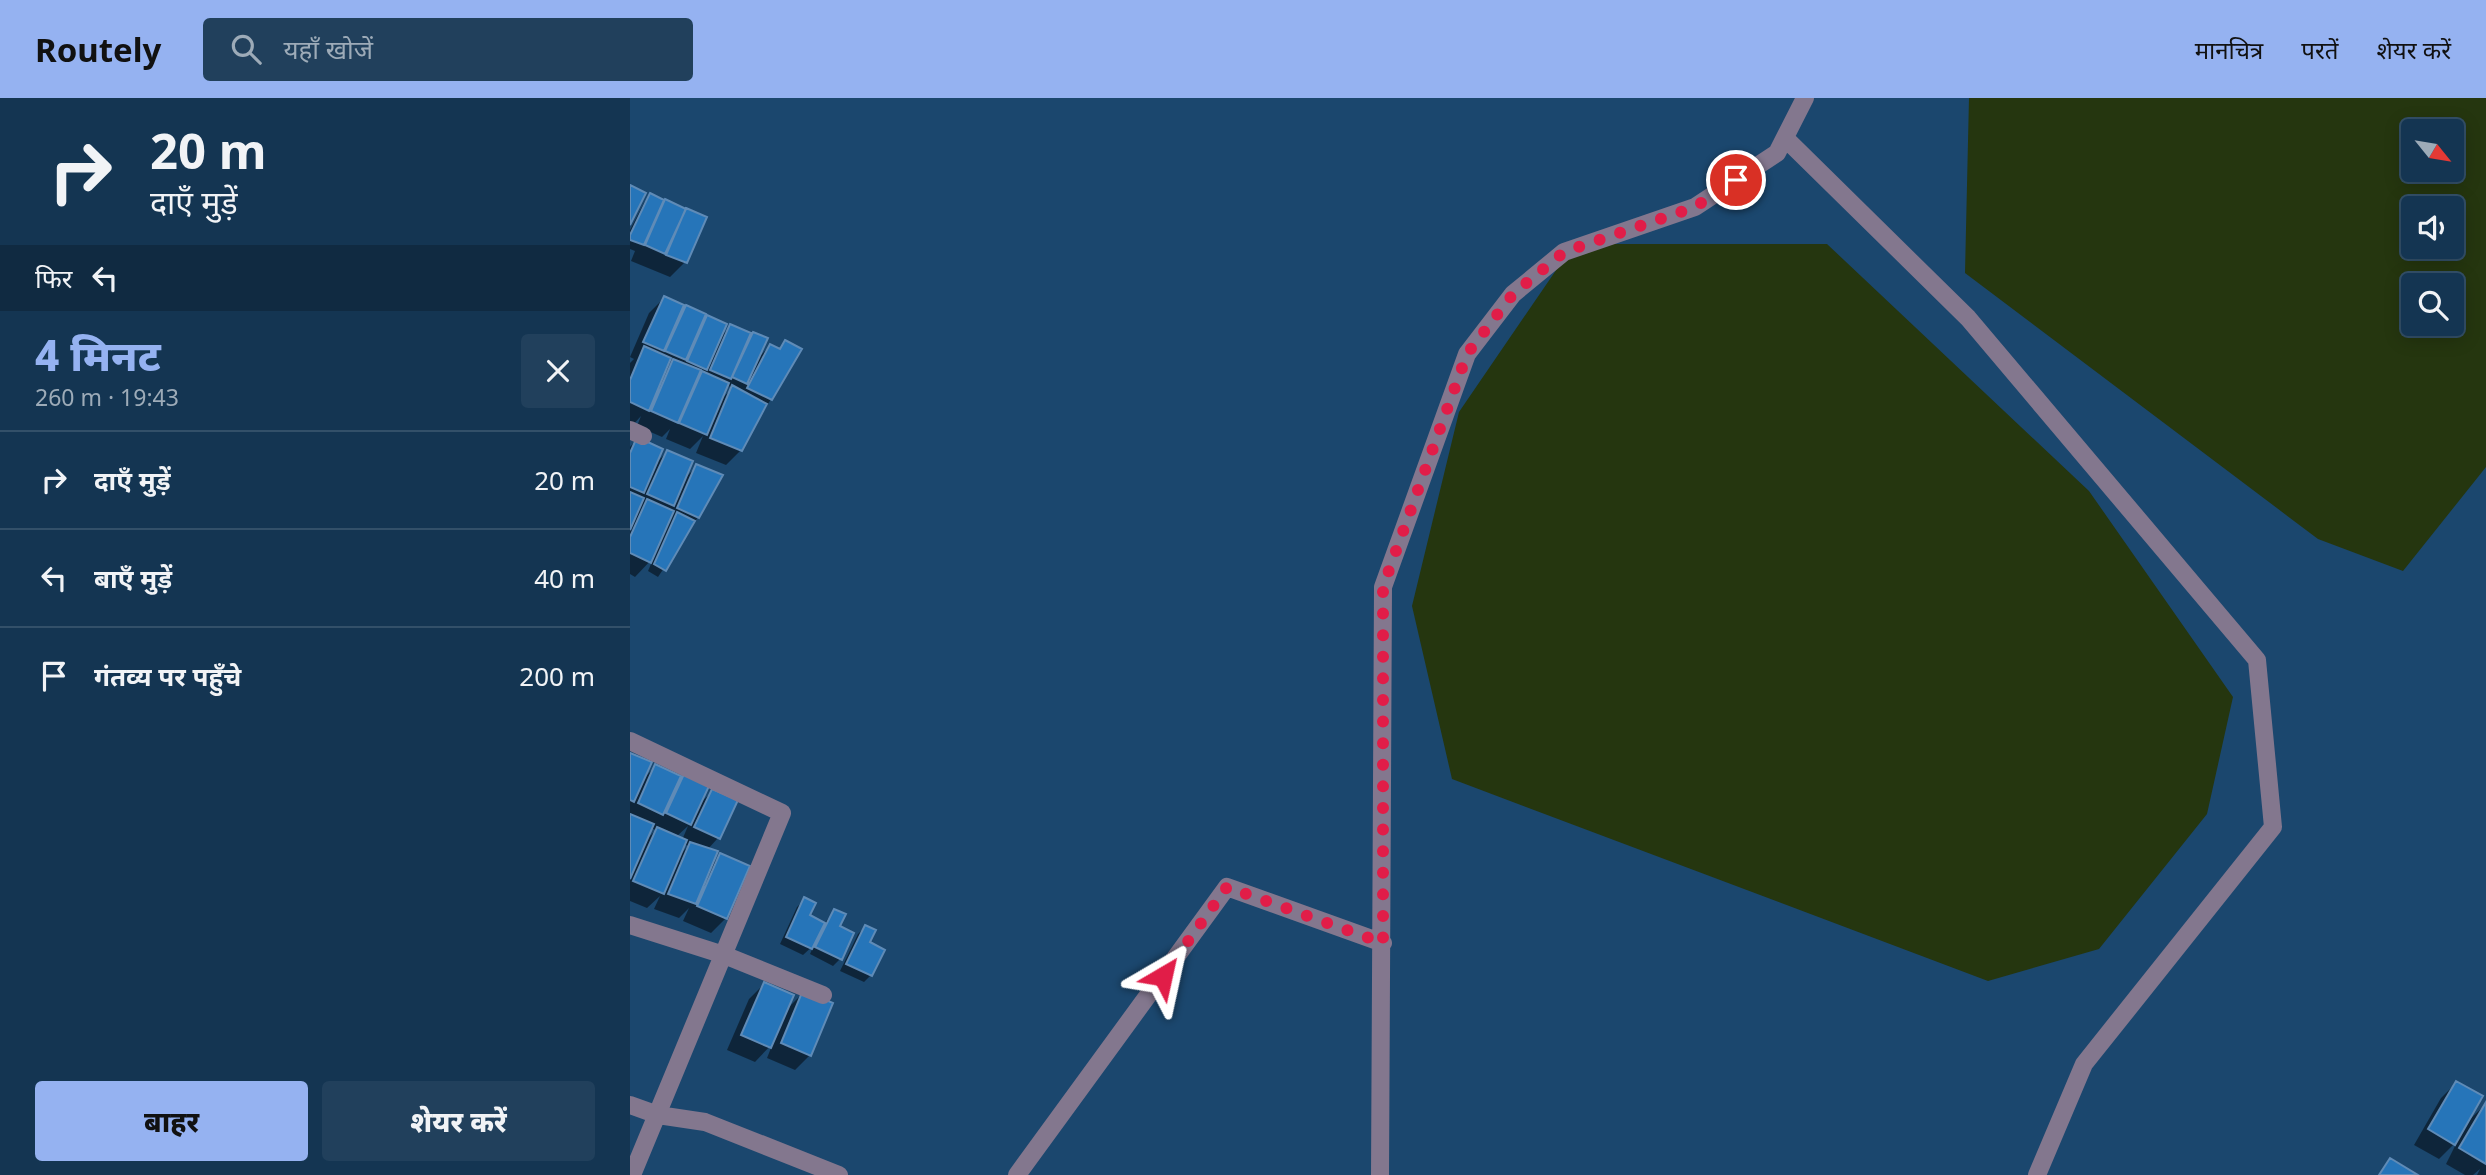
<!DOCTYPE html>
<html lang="hi">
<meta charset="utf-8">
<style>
:root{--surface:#143552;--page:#21405c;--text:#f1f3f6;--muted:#9dabb8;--line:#335069;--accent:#95b2f1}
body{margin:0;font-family:"Noto Sans","Noto Sans Devanagari",sans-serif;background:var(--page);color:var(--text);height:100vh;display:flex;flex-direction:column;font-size:26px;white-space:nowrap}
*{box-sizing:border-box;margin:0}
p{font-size:23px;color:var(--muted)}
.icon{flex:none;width:38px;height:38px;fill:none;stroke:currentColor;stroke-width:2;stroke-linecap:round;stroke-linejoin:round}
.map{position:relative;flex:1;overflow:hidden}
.sheet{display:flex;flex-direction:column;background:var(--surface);width:630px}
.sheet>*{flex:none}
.hud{background:#143552;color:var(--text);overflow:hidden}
.needle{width:46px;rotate:120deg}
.fabs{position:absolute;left:1771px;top:21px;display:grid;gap:14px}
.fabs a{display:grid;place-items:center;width:63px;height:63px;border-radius:7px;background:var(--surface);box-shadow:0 4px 18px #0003,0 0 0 2px var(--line);font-size:35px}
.pin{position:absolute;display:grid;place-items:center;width:60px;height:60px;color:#fff;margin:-30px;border:4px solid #fff;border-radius:50%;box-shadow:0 2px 7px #0007}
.me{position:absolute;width:77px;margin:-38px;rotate:36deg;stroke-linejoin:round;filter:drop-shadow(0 0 5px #0008)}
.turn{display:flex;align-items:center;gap:24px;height:147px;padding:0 35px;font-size:32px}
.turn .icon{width:91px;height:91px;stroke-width:2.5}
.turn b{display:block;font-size:49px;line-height:60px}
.then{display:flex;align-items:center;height:66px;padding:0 35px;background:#0003;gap:14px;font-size:26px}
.round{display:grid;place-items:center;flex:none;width:74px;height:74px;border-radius:7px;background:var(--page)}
.overview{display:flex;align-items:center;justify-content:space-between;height:119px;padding:0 35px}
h1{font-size:42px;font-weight:800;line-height:52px;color:var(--accent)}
.primary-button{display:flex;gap:14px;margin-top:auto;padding:14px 35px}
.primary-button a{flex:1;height:80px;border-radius:7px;background:var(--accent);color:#111;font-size:28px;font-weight:800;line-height:80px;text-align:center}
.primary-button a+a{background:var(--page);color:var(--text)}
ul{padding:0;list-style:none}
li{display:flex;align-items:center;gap:21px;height:98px;padding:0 35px;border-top:2px solid var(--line)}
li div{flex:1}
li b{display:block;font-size:26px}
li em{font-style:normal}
header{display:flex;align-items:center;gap:42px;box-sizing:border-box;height:98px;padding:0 35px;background:var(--accent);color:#111}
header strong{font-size:33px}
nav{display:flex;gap:38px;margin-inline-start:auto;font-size:24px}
.search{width:490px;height:63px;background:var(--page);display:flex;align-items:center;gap:18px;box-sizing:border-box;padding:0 24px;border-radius:7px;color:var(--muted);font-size:26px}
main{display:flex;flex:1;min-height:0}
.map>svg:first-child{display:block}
.water{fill:#25360f;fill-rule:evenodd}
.shadow{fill:#0007;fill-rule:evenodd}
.building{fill:#2675b9;stroke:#5f8bb7;stroke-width:2}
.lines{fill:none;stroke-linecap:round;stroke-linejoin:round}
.minor{stroke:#83778e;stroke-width:18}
.route{stroke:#e11d48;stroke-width:12;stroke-dasharray:0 21.6}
</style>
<header>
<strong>Routely</strong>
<div class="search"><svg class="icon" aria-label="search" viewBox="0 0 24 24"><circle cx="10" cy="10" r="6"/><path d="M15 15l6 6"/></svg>यहाँ खोजें</div>
<nav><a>मानचित्र</a><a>परतें</a><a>शेयर करें</a></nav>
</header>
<main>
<section class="sheet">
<div class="hud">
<div class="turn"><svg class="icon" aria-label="right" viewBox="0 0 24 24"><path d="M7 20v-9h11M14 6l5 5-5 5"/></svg><div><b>20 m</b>दाएँ मुड़ें</div></div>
<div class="then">फिर<svg class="icon" aria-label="left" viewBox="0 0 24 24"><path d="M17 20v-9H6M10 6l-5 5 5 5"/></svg></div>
</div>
<div class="overview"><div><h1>4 मिनट</h1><p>260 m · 19:43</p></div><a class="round"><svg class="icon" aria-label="close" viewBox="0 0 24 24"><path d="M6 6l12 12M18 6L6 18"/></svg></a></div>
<ul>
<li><svg class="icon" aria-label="right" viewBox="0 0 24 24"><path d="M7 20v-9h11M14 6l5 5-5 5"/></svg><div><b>दाएँ मुड़ें</b></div><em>20 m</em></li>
<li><svg class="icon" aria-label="left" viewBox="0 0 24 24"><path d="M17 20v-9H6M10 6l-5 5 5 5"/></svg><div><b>बाएँ मुड़ें</b></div><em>40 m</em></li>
<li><svg class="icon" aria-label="arrive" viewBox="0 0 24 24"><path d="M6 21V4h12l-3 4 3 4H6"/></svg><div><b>गंतव्य पर पहुँचे</b></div><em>200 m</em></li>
</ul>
<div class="primary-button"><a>बाहर</a><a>शेयर करें</a></div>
</section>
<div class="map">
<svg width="1856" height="1077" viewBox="0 0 1856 1077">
<rect width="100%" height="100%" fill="#1b476e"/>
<path class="water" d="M 1339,0 L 1856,0 L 1856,369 L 1773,473 L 1688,441 L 1335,175 ZM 1783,33 L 1822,33 L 1822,72 L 1783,72 ZM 1783,110 L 1822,110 L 1822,149 L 1783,149 ZM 1783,187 L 1822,187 L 1822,226 L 1783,226 Z
M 944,146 L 1197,146 L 1459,393 L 1603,599 L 1577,716 L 1469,851 L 1358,883 L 822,681 L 782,508 L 829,314 Z"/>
<path class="shadow" d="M 21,97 L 29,110 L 35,103 L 74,120 L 55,164 L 40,179 L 1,163 L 5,153 L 0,151 L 0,132 L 14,105 Z
M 34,200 L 49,217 L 56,209 L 95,226 L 89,240 L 101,228 L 115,243 L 123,236 L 128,260 L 140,248 L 148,252 L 155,244 L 141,301 L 111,352 L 96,367 L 66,355 L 73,338 L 60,351 L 36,341 L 40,331 L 32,339 L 7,328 L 11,318 L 3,327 L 0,325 L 0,265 L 4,261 L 0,259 L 19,215 ZM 96,287 L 103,290 L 90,302 Z
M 7,341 L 24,367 L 37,354 L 54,381 L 67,368 L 68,419 L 28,479 L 18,473 L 24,459 L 5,479 L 0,476 L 0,349 Z
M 0,657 L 12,682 L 26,668 L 44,688 L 54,679 L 70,705 L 83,693 L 105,703 L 88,740 L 78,751 L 80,768 L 91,757 L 96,820 L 81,835 L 53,823 L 59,810 L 49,820 L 24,811 L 30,798 L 17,810 L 0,803 ZM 58,728 L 52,742 L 46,739 ZM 21,730 L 26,732 L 15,743 ZM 54,746 L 58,748 L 49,758 Z
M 174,802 L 178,818 L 194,826 L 204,813 L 210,861 L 203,868 L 180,856 L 184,847 L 173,857 L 150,846 L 167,809 Z
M 235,829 L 241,877 L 234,884 L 210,873 L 228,836 Z
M 134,886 L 156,912 L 174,894 L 180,957 L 165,972 L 137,960 L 143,945 L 125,964 L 97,952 L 119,901 Z
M 1826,985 L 1838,1023 L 1856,1006 L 1856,1077 L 1847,1077 L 1850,1071 L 1843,1077 L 1835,1077 L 1816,1066 L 1828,1042 L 1809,1061 L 1784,1047 L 1811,1000 Z"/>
<path class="building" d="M 0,87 L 16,95 L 0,127 Z
M 20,95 L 34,102 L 14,147 L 0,142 L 0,137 Z
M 35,101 L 56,111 L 35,156 L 15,147 Z
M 56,110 L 77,119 L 57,165 L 36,157 Z
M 34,198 L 54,207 L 34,253 L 13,244 Z
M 56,207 L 76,216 L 56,262 L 35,253 Z
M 77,217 L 97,226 L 77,272 L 57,263 Z
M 100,226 L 121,235 L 101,281 L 80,272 Z
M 123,234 L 138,240 L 117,286 L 102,279 Z
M 155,242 L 172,251 L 142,302 L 117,290 L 140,246 L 150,251 Z
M 14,248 L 41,260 L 19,313 L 0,304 L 0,282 Z
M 43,261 L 71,272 L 48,325 L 21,313 Z
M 72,273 L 99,285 L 77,337 L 49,325 Z
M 102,287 L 137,306 L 112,353 L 80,340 Z
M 7,339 L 33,351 L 14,395 L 0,389 L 0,355 Z
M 37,352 L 63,363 L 44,408 L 17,396 Z
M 66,366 L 93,377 L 69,420 L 47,410 Z
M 0,394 L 14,400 L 0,432 Z
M 17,401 L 44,413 L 21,465 L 0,455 L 0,439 Z
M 47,414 L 65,423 L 36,473 L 24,466 Z
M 0,655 L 22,664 L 4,704 L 0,702 Z
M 25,666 L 51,678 L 33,717 L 8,705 Z
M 54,676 L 79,688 L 61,727 L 36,715 Z
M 82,691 L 108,702 L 90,741 L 64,729 Z
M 0,716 L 24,726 L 0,781 Z
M 27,729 L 57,742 L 34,796 L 3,783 Z
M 60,744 L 88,753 L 66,806 L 38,796 Z
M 90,755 L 120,768 L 97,821 L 67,808 Z
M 174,799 L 186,805 L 180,817 L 195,825 L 182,851 L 156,839 Z
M 204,811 L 216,816 L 210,828 L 224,835 L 212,862 L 185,849 Z
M 235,827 L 246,832 L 240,844 L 255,852 L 242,878 L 216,866 Z
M 134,884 L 164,897 L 141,950 L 111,937 Z
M 173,892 L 203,905 L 181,958 L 151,945 Z
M 1826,983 L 1853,998 L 1825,1047 L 1798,1031 Z
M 1856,1004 L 1856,1066 L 1829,1050 Z
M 1760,1060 L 1788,1077 L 1749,1077 Z"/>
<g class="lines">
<path class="minor" d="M 1155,40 L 1338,220 L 1627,562 L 1643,729 L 1454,966 L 1407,1077
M 0,332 L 13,338
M 0,643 L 152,715 L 2,1077
M 0,827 L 94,857 L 193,897
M 0,1007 L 28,1017 L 75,1024 L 209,1077
M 387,1077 L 597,789 L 753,845
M 750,1077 L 753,489 L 837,256 L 883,196 L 934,154 L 1065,109 L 1147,55 L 1175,0"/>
</g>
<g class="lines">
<path class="route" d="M 533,878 L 597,789 L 753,845 L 753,489 L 837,256 L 883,196 L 934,154 L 1065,109 L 1106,82"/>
</g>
</svg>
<div class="fabs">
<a><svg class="needle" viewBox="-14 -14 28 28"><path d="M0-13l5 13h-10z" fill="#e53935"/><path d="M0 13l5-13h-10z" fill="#9dabb8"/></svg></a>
<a><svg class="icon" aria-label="sound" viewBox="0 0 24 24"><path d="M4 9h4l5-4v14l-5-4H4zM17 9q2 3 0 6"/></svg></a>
<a><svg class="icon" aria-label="search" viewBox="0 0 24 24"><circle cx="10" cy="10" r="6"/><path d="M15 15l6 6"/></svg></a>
</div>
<div class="pin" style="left:1106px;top:82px;background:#d93025"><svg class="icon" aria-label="arrive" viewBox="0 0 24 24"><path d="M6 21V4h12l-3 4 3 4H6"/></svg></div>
<svg class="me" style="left:533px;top:878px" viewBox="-20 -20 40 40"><path d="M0-17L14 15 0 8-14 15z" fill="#e11d48" stroke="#fff" stroke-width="4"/></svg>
</div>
</main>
